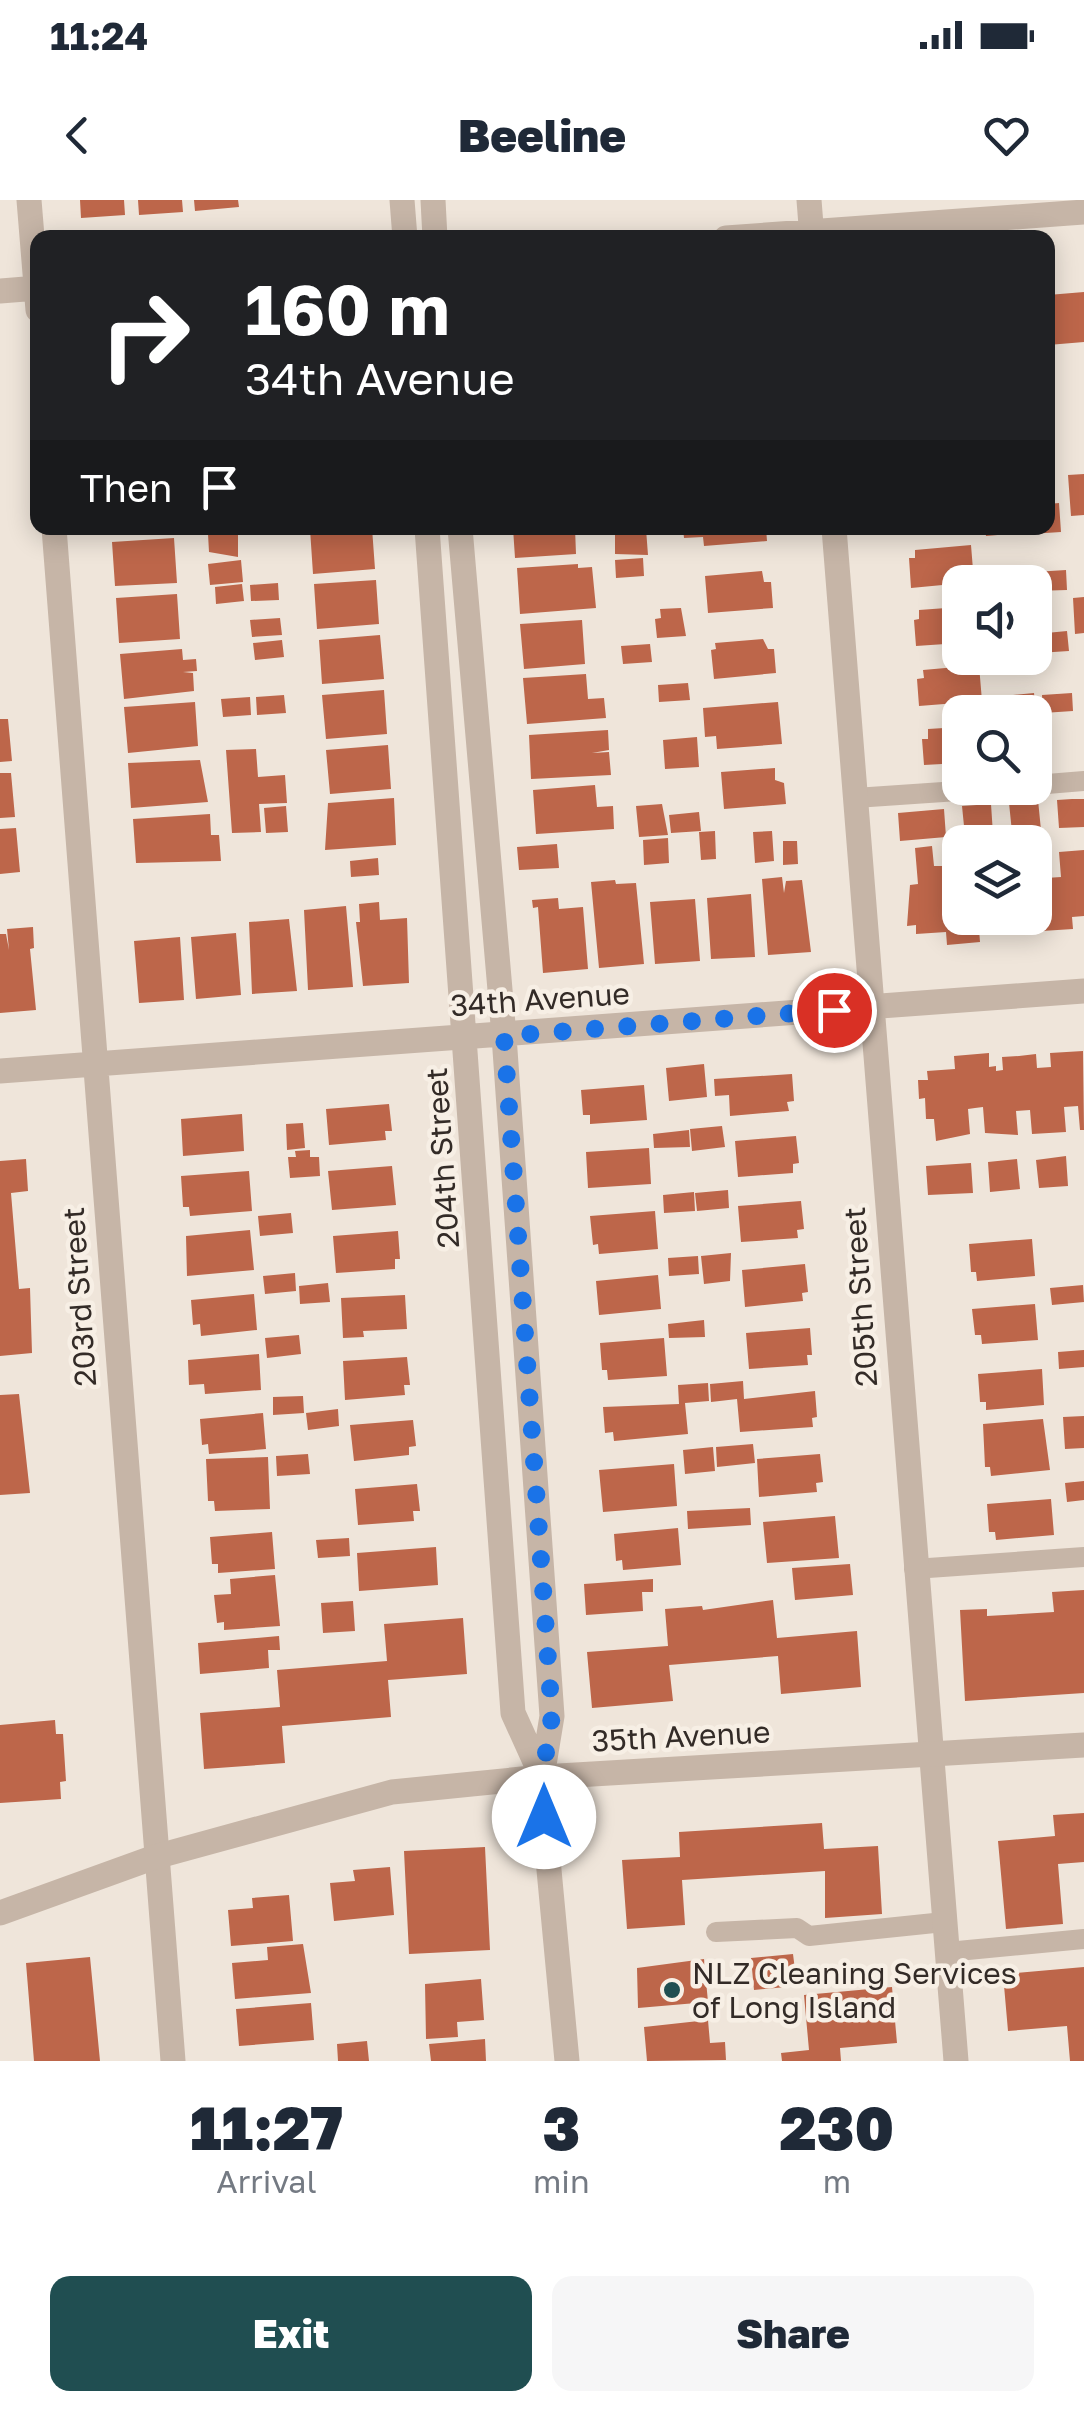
<!DOCTYPE html>
<style>
:root{--surface:#fff;--page:#f6f6f7;--text:#1f2937;--muted:#747a83;--accent:#204e51}
body{margin:0;font-family:"Golos Text",sans-serif;background:var(--page);color:var(--text);height:100vh;display:flex;flex-direction:column;font-size:38px;white-space:nowrap}
*{box-sizing:border-box;margin:0}
p{font-size:32px;color:var(--muted)}
.icon{flex:none;width:55px;height:55px;fill:none;stroke:currentColor;stroke-width:2;stroke-linecap:round;stroke-linejoin:round}
.map{position:relative;height:1861px;overflow:hidden}
.panel{display:flex;flex-direction:column;background:var(--surface);flex:1}
.panel>*{flex:none}
.guide{position:absolute;left:30px;top:30px;width:1025px;height:305px;border-radius:20px;box-shadow:0 5px 25px #0003;background:#202124;color:#fff;overflow:hidden}
.fabs{position:absolute;left:942px;top:365px;display:grid;gap:20px}
.fabs a{display:grid;place-items:center;width:110px;height:110px;border-radius:20px;background:var(--surface);box-shadow:0 5px 25px #0003;font-size:50px}
.pin{position:absolute;display:grid;place-items:center;width:85px;height:85px;color:#fff;margin:-42px;border:5px solid #fff;border-radius:50%;box-shadow:0 2px 10px #0007}
.me{position:absolute;width:110px;margin:-55px;rotate:0deg;stroke-linejoin:round;filter:drop-shadow(0 0 8px #0008)}
.turn{display:flex;align-items:center;gap:35px;height:210px;padding:0 50px;font-size:45px}
.turn .icon{width:130px;height:130px;stroke-width:2.5}
.turn b{display:block;font-size:70px;line-height:85px}
.then{display:flex;align-items:center;height:95px;padding:0 50px;background:#0003;gap:20px;font-size:38px}
.eta{display:flex;justify-content:space-evenly;align-items:center;height:170px;text-align:center}
.eta b{font-size:60px;font-weight:800;line-height:70px}
.button{display:flex;gap:20px;margin-top:auto;padding:20px 50px}
.button a{flex:1;height:115px;border-radius:20px;background:var(--accent);color:#fff;font-size:40px;font-weight:800;line-height:115px;text-align:center}
.button a+a{background:var(--page);color:var(--text)}
.status{display:flex;justify-content:space-between;align-items:center;height:70px;padding:0 50px;background:var(--surface);direction:ltr}
.status svg{height:28px;fill:currentColor}
header{display:flex;justify-content:space-between;align-items:center;height:130px;padding:0 50px;background:var(--surface);font-size:45px;font-weight:800}
.map>svg:first-child{display:block}
.building{fill:#bd664a}
.lines{fill:none;stroke-linecap:round;stroke-linejoin:round}
.service{stroke:#c6b5a7;stroke-width:20}
.minor{stroke:#c6b5a7;stroke-width:25}
.tertiary{stroke:#c6b5a7;stroke-width:25}
.route{stroke:#1a73e8;stroke-width:18;stroke-dasharray:0 32.4}
.poi-dot{fill:#204e51;stroke:#f7efe5;stroke-width:4}
.labels{text-anchor:middle;dominant-baseline:central;stroke-width:9;stroke-linejoin:round;paint-order:stroke}
.street-label{font-size:30px;fill:#332b27;stroke:#f7efe5}
.poi-label{font-size:30px;fill:#332b27;stroke:#f7efe5;text-anchor:start}
</style>
<div class="status"><b>11:24</b><svg viewBox="0 0 49 12"><path d="M0 12V9h3v3zM5 12V6h3v6zM10 12V3h3v9zM15 12V0h3v12zM26 1h20v11H26zM47 4h2v5h-2z"/></svg></div>
<header><svg class="icon" aria-label="back" viewBox="0 0 24 24"><path d="M15 5l-7 7 7 7"/></svg>Beeline<svg class="icon" aria-label="heart" viewBox="0 0 24 24"><path d="M12 20l-8-8c-3-5 5-10 8-4 3-6 11-1 8 4z"/></svg></header>
<div class="map">
<svg width="1084" height="1861" viewBox="0 0 1084 1861">
<rect width="100%" height="100%" fill="#efe5da"/>
<path class="building" d="M 80,0 L 124,0 L 125,15 L 81,18 Z
M 138,0 L 182,0 L 183,12 L 139,15 Z
M 194,0 L 238,0 L 239,7 L 195,11 Z
M 1084,92 L 1084,142 L 1048,145 L 1048,95 Z
M 1084,274 L 1084,315 L 1071,316 L 1068,275 Z
M 1059,303 L 1061,332 L 1030,334 L 1029,328 L 1048,328 L 1048,304 Z
M 372,328 L 375,369 L 313,374 L 310,329 Z
M 513,328 L 575,328 L 576,354 L 515,358 Z
M 615,328 L 646,329 L 648,355 L 615,354 Z
M 683,328 L 766,328 L 767,341 L 704,346 L 703,337 L 684,338 Z
M 985,328 L 1022,328 L 1022,333 L 986,336 Z
M 238,332 L 238,357 L 209,352 L 208,334 Z
M 174,338 L 177,383 L 115,386 L 112,342 Z
M 971,345 L 974,382 L 911,388 L 909,358 L 915,358 L 915,350 Z
M 643,358 L 644,376 L 616,378 L 615,360 Z
M 241,360 L 243,382 L 210,385 L 208,364 Z
M 578,364 L 578,368 L 592,367 L 596,408 L 520,414 L 517,368 Z
M 1066,370 L 1067,390 L 1035,391 L 1034,372 Z
M 762,371 L 764,382 L 771,382 L 773,408 L 708,413 L 705,376 Z
M 376,380 L 379,424 L 317,429 L 314,384 Z
M 278,383 L 279,400 L 251,401 L 250,385 Z
M 242,384 L 244,401 L 216,404 L 215,387 Z
M 177,394 L 180,439 L 119,443 L 116,398 Z
M 1084,397 L 1084,433 L 1075,434 L 1073,398 Z
M 960,407 L 960,443 L 916,446 L 914,420 L 919,419 L 919,410 Z
M 681,408 L 686,436 L 657,438 L 655,419 L 661,418 L 660,409 Z
M 280,418 L 282,435 L 252,437 L 250,420 Z
M 582,420 L 585,464 L 524,469 L 520,424 Z
M 1067,431 L 1069,451 L 1038,453 L 1036,434 Z
M 380,435 L 384,479 L 322,484 L 319,440 Z
M 763,439 L 768,449 L 774,449 L 776,473 L 714,479 L 711,450 L 716,449 L 715,443 Z
M 282,440 L 284,457 L 255,460 L 253,443 Z
M 650,444 L 652,462 L 623,464 L 621,446 Z
M 182,449 L 183,460 L 196,459 L 197,471 L 183,472 L 193,473 L 194,491 L 124,499 L 120,454 Z
M 979,465 L 982,501 L 919,506 L 917,479 L 924,478 L 923,470 Z
M 586,474 L 588,499 L 604,498 L 606,518 L 527,524 L 523,478 Z
M 688,483 L 690,500 L 659,502 L 658,485 Z
M 384,490 L 387,534 L 326,539 L 322,495 Z
M 1034,493 L 1036,512 L 1005,512 L 1003,496 Z
M 1072,493 L 1073,511 L 1043,513 L 1042,495 Z
M 284,495 L 286,513 L 257,515 L 256,497 Z
M 250,497 L 251,515 L 223,517 L 221,499 Z
M 195,502 L 198,546 L 128,553 L 124,507 Z
M 778,502 L 782,544 L 717,549 L 716,536 L 705,537 L 703,508 Z
M 0,519 L 8,519 L 12,561 L 0,562 Z
M 960,527 L 960,563 L 924,565 L 922,539 L 928,539 L 928,529 Z
M 608,530 L 609,550 L 592,553 L 609,552 L 611,575 L 531,579 L 529,535 Z
M 697,537 L 699,567 L 665,569 L 663,540 Z
M 388,545 L 391,589 L 330,594 L 326,550 Z
M 256,549 L 258,577 L 285,575 L 287,603 L 259,604 L 261,632 L 232,633 L 226,550 Z
M 200,560 L 208,602 L 131,608 L 128,563 Z
M 775,568 L 775,580 L 784,583 L 786,604 L 724,609 L 721,572 Z
M 0,573 L 11,573 L 15,617 L 0,618 Z
M 595,585 L 597,607 L 613,606 L 614,629 L 536,634 L 533,590 Z
M 394,598 L 396,645 L 325,650 L 328,603 Z
M 1072,599 L 1084,599 L 1084,627 L 1059,628 L 1057,600 Z
M 1038,600 L 1041,630 L 1012,632 L 1009,603 Z
M 662,604 L 668,635 L 639,637 L 636,606 Z
M 991,604 L 993,634 L 965,636 L 962,606 Z
M 286,606 L 288,632 L 266,633 L 264,608 Z
M 944,609 L 946,637 L 900,641 L 898,613 Z
M 699,612 L 701,631 L 671,633 L 669,615 Z
M 210,614 L 211,635 L 219,635 L 221,661 L 136,663 L 133,619 Z
M 16,628 L 20,672 L 0,674 L 0,629 Z
M 715,631 L 716,659 L 701,660 L 699,632 Z
M 772,631 L 774,661 L 755,663 L 753,632 Z
M 668,638 L 669,663 L 644,665 L 643,640 Z
M 783,641 L 797,641 L 798,664 L 783,665 Z
M 557,644 L 559,668 L 519,670 L 517,647 Z
M 932,646 L 934,666 L 949,666 L 951,690 L 960,689 L 960,718 L 1024,718 L 1025,733 L 994,735 L 993,722 L 985,723 L 985,729 L 979,729 L 980,742 L 947,745 L 946,732 L 916,734 L 916,725 L 907,726 L 910,685 L 918,684 L 915,648 Z
M 1084,650 L 1084,716 L 1072,717 L 1073,729 L 1042,731 L 1041,719 L 1035,719 L 1035,654 L 1045,654 L 1046,678 L 1061,677 L 1059,652 Z
M 378,658 L 379,675 L 351,677 L 350,661 Z
M 782,677 L 784,693 L 786,681 L 802,680 L 811,752 L 768,755 L 762,679 Z
M 615,680 L 616,684 L 636,683 L 644,764 L 599,768 L 591,682 Z
M 751,694 L 755,757 L 711,759 L 707,698 Z
M 558,698 L 559,709 L 583,707 L 588,769 L 543,773 L 538,707 L 533,708 L 532,700 Z
M 695,699 L 700,761 L 655,764 L 650,702 Z
M 379,702 L 380,720 L 407,718 L 409,783 L 363,786 L 356,722 L 360,722 L 359,704 Z
M 346,706 L 353,787 L 308,790 L 304,710 Z
M 289,719 L 297,791 L 252,794 L 249,722 Z
M 33,727 L 34,748 L 30,749 L 36,810 L 0,813 L 0,734 L 6,734 L 9,750 L 7,729 Z
M 236,733 L 241,795 L 196,799 L 191,737 Z
M 180,737 L 184,800 L 139,803 L 134,741 Z
M 1083,851 L 1084,930 L 1080,930 L 1078,906 L 1064,907 L 1066,932 L 1032,934 L 1030,910 L 1016,911 L 1018,935 L 985,933 L 983,907 L 975,908 L 968,909 L 970,934 L 936,941 L 934,919 L 926,919 L 925,898 L 919,899 L 918,880 L 928,880 L 927,871 L 955,869 L 954,856 L 989,853 L 989,867 L 996,866 L 996,871 L 1003,870 L 1002,857 L 1019,856 L 1036,854 L 1037,868 L 1051,867 L 1050,853 Z
M 704,864 L 707,897 L 669,901 L 666,868 Z
M 792,874 L 794,901 L 787,902 L 789,911 L 730,916 L 729,895 L 715,896 L 714,879 Z
M 644,885 L 647,920 L 590,924 L 590,915 L 583,915 L 581,890 Z
M 389,904 L 392,931 L 385,931 L 386,940 L 329,945 L 326,909 Z
M 242,914 L 244,951 L 183,956 L 181,919 Z
M 303,923 L 305,948 L 287,950 L 286,924 Z
M 722,926 L 725,947 L 692,951 L 690,929 Z
M 689,930 L 690,947 L 654,948 L 653,934 Z
M 796,936 L 799,963 L 793,964 L 793,973 L 738,977 L 735,941 Z
M 649,948 L 651,984 L 588,988 L 586,952 Z
M 310,950 L 310,957 L 319,957 L 320,976 L 290,978 L 288,957 L 296,957 L 295,951 Z
M 1066,956 L 1068,986 L 1039,988 L 1036,960 Z
M 26,959 L 28,991 L 11,993 L 19,1089 L 30,1088 L 32,1153 L 0,1156 L 0,961 Z
M 1017,959 L 1020,989 L 990,992 L 988,962 Z
M 971,963 L 973,993 L 928,995 L 926,966 Z
M 392,966 L 396,1005 L 332,1010 L 328,971 Z
M 249,971 L 252,1011 L 190,1016 L 189,1007 L 183,1007 L 181,976 Z
M 728,990 L 729,1008 L 697,1011 L 695,993 Z
M 694,992 L 695,1011 L 664,1013 L 663,995 Z
M 801,1001 L 804,1029 L 797,1030 L 798,1038 L 741,1042 L 738,1006 Z
M 655,1011 L 658,1049 L 599,1054 L 598,1044 L 593,1045 L 590,1016 Z
M 291,1013 L 293,1033 L 260,1036 L 258,1016 Z
M 250,1030 L 254,1070 L 187,1076 L 186,1036 Z
M 398,1031 L 400,1059 L 395,1059 L 395,1069 L 336,1073 L 333,1036 Z
M 1032,1039 L 1035,1076 L 977,1081 L 976,1072 L 971,1072 L 969,1044 Z
M 731,1053 L 730,1081 L 704,1084 L 701,1056 Z
M 698,1056 L 699,1074 L 669,1076 L 668,1058 Z
M 805,1064 L 808,1092 L 802,1093 L 803,1101 L 745,1107 L 742,1070 Z
M 295,1073 L 296,1091 L 265,1094 L 263,1076 Z
M 658,1075 L 661,1109 L 599,1115 L 596,1081 Z
M 328,1083 L 330,1102 L 300,1104 L 299,1086 Z
M 1083,1085 L 1084,1102 L 1052,1105 L 1050,1088 Z
M 254,1094 L 257,1130 L 201,1136 L 200,1124 L 193,1125 L 191,1100 Z
M 405,1095 L 407,1129 L 363,1131 L 364,1137 L 343,1138 L 341,1098 Z
M 1035,1104 L 1038,1140 L 982,1144 L 981,1135 L 975,1135 L 972,1109 Z
M 704,1120 L 705,1137 L 669,1138 L 668,1124 Z
M 810,1128 L 812,1155 L 807,1155 L 808,1165 L 749,1169 L 746,1133 Z
M 299,1135 L 301,1154 L 267,1158 L 265,1138 Z
M 664,1138 L 667,1176 L 608,1180 L 607,1170 L 602,1170 L 600,1143 Z
M 1084,1150 L 1084,1167 L 1059,1169 L 1058,1152 Z
M 259,1154 L 261,1190 L 205,1194 L 204,1184 L 189,1185 L 188,1160 Z
M 407,1157 L 410,1185 L 404,1185 L 405,1195 L 345,1200 L 343,1161 Z
M 1042,1169 L 1044,1205 L 986,1210 L 986,1202 L 980,1202 L 978,1174 Z
M 743,1181 L 744,1199 L 815,1191 L 817,1217 L 812,1218 L 813,1227 L 740,1232 L 737,1199 L 711,1202 L 710,1184 Z
M 708,1183 L 709,1201 L 685,1203 L 688,1234 L 614,1241 L 613,1232 L 605,1233 L 603,1207 L 679,1204 L 678,1185 Z
M 19,1194 L 30,1293 L 0,1295 L 0,1195 Z
M 303,1196 L 304,1213 L 273,1215 L 273,1197 Z
M 338,1209 L 339,1226 L 308,1230 L 306,1213 Z
M 263,1213 L 266,1249 L 209,1254 L 208,1244 L 202,1245 L 200,1219 Z
M 1084,1216 L 1084,1248 L 1065,1249 L 1063,1217 Z
M 1043,1219 L 1050,1270 L 991,1276 L 990,1267 L 985,1267 L 983,1224 Z
M 413,1220 L 416,1246 L 409,1247 L 409,1255 L 354,1261 L 350,1225 Z
M 753,1244 L 755,1263 L 717,1267 L 716,1247 Z
M 713,1247 L 715,1271 L 685,1274 L 683,1250 Z
M 308,1254 L 310,1274 L 277,1276 L 276,1256 Z
M 820,1254 L 823,1282 L 816,1283 L 817,1292 L 759,1297 L 757,1259 Z
M 268,1257 L 270,1309 L 215,1311 L 214,1301 L 208,1301 L 206,1259 Z
M 674,1264 L 677,1306 L 603,1312 L 599,1270 Z
M 1084,1281 L 1084,1300 L 1067,1302 L 1065,1283 Z
M 417,1284 L 420,1311 L 413,1311 L 414,1321 L 358,1325 L 355,1289 Z
M 1051,1299 L 1054,1335 L 996,1340 L 995,1332 L 989,1332 L 987,1304 Z
M 750,1308 L 751,1325 L 688,1329 L 687,1311 Z
M 835,1316 L 839,1358 L 767,1363 L 763,1322 Z
M 678,1328 L 681,1365 L 623,1370 L 622,1360 L 616,1361 L 614,1334 Z
M 272,1332 L 275,1369 L 218,1373 L 218,1364 L 212,1364 L 210,1337 Z
M 349,1338 L 350,1356 L 318,1358 L 316,1340 Z
M 436,1347 L 438,1385 L 359,1391 L 357,1353 Z
M 850,1364 L 853,1395 L 795,1400 L 792,1368 Z
M 275,1375 L 280,1426 L 224,1430 L 224,1422 L 217,1423 L 214,1395 L 231,1394 L 230,1379 Z
M 653,1379 L 653,1392 L 642,1392 L 643,1411 L 586,1415 L 584,1384 Z
M 1084,1390 L 1084,1493 L 965,1501 L 960,1410 L 987,1409 L 987,1416 L 1054,1412 L 1052,1392 Z
M 773,1400 L 777,1438 L 857,1431 L 861,1487 L 781,1494 L 778,1456 L 669,1465 L 673,1501 L 592,1508 L 587,1452 L 668,1446 L 665,1409 L 702,1406 L 703,1410 Z
M 353,1401 L 355,1431 L 323,1433 L 321,1403 Z
M 463,1418 L 467,1474 L 388,1480 L 391,1517 L 282,1526 L 285,1563 L 204,1569 L 200,1513 L 280,1507 L 277,1470 L 387,1461 L 384,1424 Z
M 279,1436 L 280,1450 L 268,1450 L 269,1468 L 200,1474 L 198,1443 Z
M 55,1520 L 56,1534 L 63,1534 L 66,1581 L 60,1582 L 61,1599 L 0,1603 L 0,1525 Z
M 1084,1613 L 1084,1662 L 1058,1664 L 1063,1724 L 1006,1729 L 998,1641 L 1055,1636 L 1053,1615 Z
M 822,1623 L 824,1649 L 878,1646 L 882,1714 L 825,1718 L 825,1671 L 682,1680 L 685,1725 L 627,1729 L 622,1660 L 680,1657 L 679,1632 Z
M 485,1647 L 490,1750 L 409,1754 L 404,1651 Z
M 390,1667 L 394,1715 L 334,1721 L 330,1683 L 355,1681 L 353,1670 Z
M 289,1695 L 293,1741 L 231,1746 L 228,1710 L 253,1708 L 252,1698 Z
M 303,1744 L 311,1793 L 235,1799 L 232,1763 L 268,1760 L 267,1747 Z
M 793,1754 L 797,1786 L 754,1790 L 751,1758 Z
M 90,1757 L 100,1861 L 34,1861 L 26,1763 Z
M 704,1759 L 708,1802 L 638,1808 L 637,1768 Z
M 1084,1767 L 1084,1861 L 1070,1861 L 1067,1826 L 1008,1831 L 1003,1774 Z
M 481,1779 L 484,1820 L 457,1822 L 458,1837 L 426,1839 L 425,1784 Z
M 892,1787 L 897,1843 L 840,1848 L 841,1861 L 782,1861 L 781,1853 L 809,1850 L 804,1795 Z
M 311,1803 L 314,1840 L 239,1846 L 236,1809 Z
M 708,1820 L 710,1843 L 725,1842 L 726,1860 L 647,1861 L 644,1827 Z
M 485,1839 L 486,1861 L 431,1861 L 429,1844 Z
M 367,1841 L 369,1861 L 338,1861 L 337,1844 Z"/>
<g class="lines">
<path class="service" d="M 1035,585 L 1084,581
M 855,598 L 1002,588
M 914,1369 L 1084,1357
M 716,1732 L 797,1728 L 809,1736 L 944,1722
M 947,1752 L 1084,1739"/>
<path class="minor" d="M 29,0 L 38,110
M 402,0 L 405,38
M 433,0 L 435,38
M 809,0 L 812,38
M 726,38 L 1084,12
M 0,91 L 38,88
M 54,328 L 173,1861
M 427,328 L 513,1513 L 542,1577
M 460,328 L 504,836 L 552,1516 L 542,1577 L 544,1617 L 567,1861
M 834,328 L 956,1861
M 0,871 L 1084,791"/>
<path class="tertiary" d="M 0,1713 L 155,1657 L 392,1592 L 542,1577 L 1084,1545"/>
</g>
<g class="lines">
<path class="route" d="M 544,1617 L 542,1577 L 552,1516 L 504,836 L 834,810"/>
</g>
<circle class="poi-dot" cx="672" cy="1790" r="10"/>
<g class="labels">
<g class="street-label">
<text transform="translate(540 799) rotate(-4)">34th Avenue</text>
<text transform="translate(442 958) rotate(-94)">204th Street</text>
<text transform="translate(79 1097) rotate(-94)">203rd Street</text>
<text transform="translate(860 1097) rotate(-94)">205th Street</text>
<text transform="translate(681 1536) rotate(-3)">35th Avenue</text>
</g>
<g class="poi-label">
<text x="692" y="1773">NLZ Cleaning Services<tspan x="692" dy="34">of Long Island</tspan></text>
</g>
</g>
</svg>
<div class="fabs">
<a><svg class="icon" aria-label="sound" viewBox="0 0 24 24"><path d="M4 9h4l5-4v14l-5-4H4zM17 9q2 3 0 6"/></svg></a>
<a><svg class="icon" aria-label="search" viewBox="0 0 24 24"><circle cx="10" cy="10" r="6"/><path d="M15 15l6 6"/></svg></a>
<a><svg class="icon" aria-label="layers" viewBox="0 0 24 24"><path d="M12 4l9 5-9 5-9-5zM3 14l9 5 9-5"/></svg></a>
</div>
<div class="pin" style="left:834px;top:810px;background:#d93025"><svg class="icon" aria-label="arrive" viewBox="0 0 24 24"><path d="M6 21V4h12l-3 4 3 4H6"/></svg></div>
<svg class="me" style="left:544px;top:1617px" viewBox="-20 -20 40 40"><circle r="19" fill="#fff"/><path d="M0-13L10 11 0 6-10 11z" fill="#1a73e8"/></svg>
<div class="guide">
<div class="turn"><svg class="icon" aria-label="right" viewBox="0 0 24 24"><path d="M7 20v-9h11M14 6l5 5-5 5"/></svg><div><b>160 m</b>34th Avenue</div></div>
<div class="then">Then<svg class="icon" aria-label="arrive" viewBox="0 0 24 24"><path d="M6 21V4h12l-3 4 3 4H6"/></svg></div>
</div>
</div>
<section class="panel">
<div class="eta">
<div><b>11:27</b><p>Arrival</p></div>
<div><b>3</b><p>min</p></div>
<div><b>230</b><p>m</p></div>
</div>
<div class="button"><a>Exit</a><a>Share</a></div>
</section>
